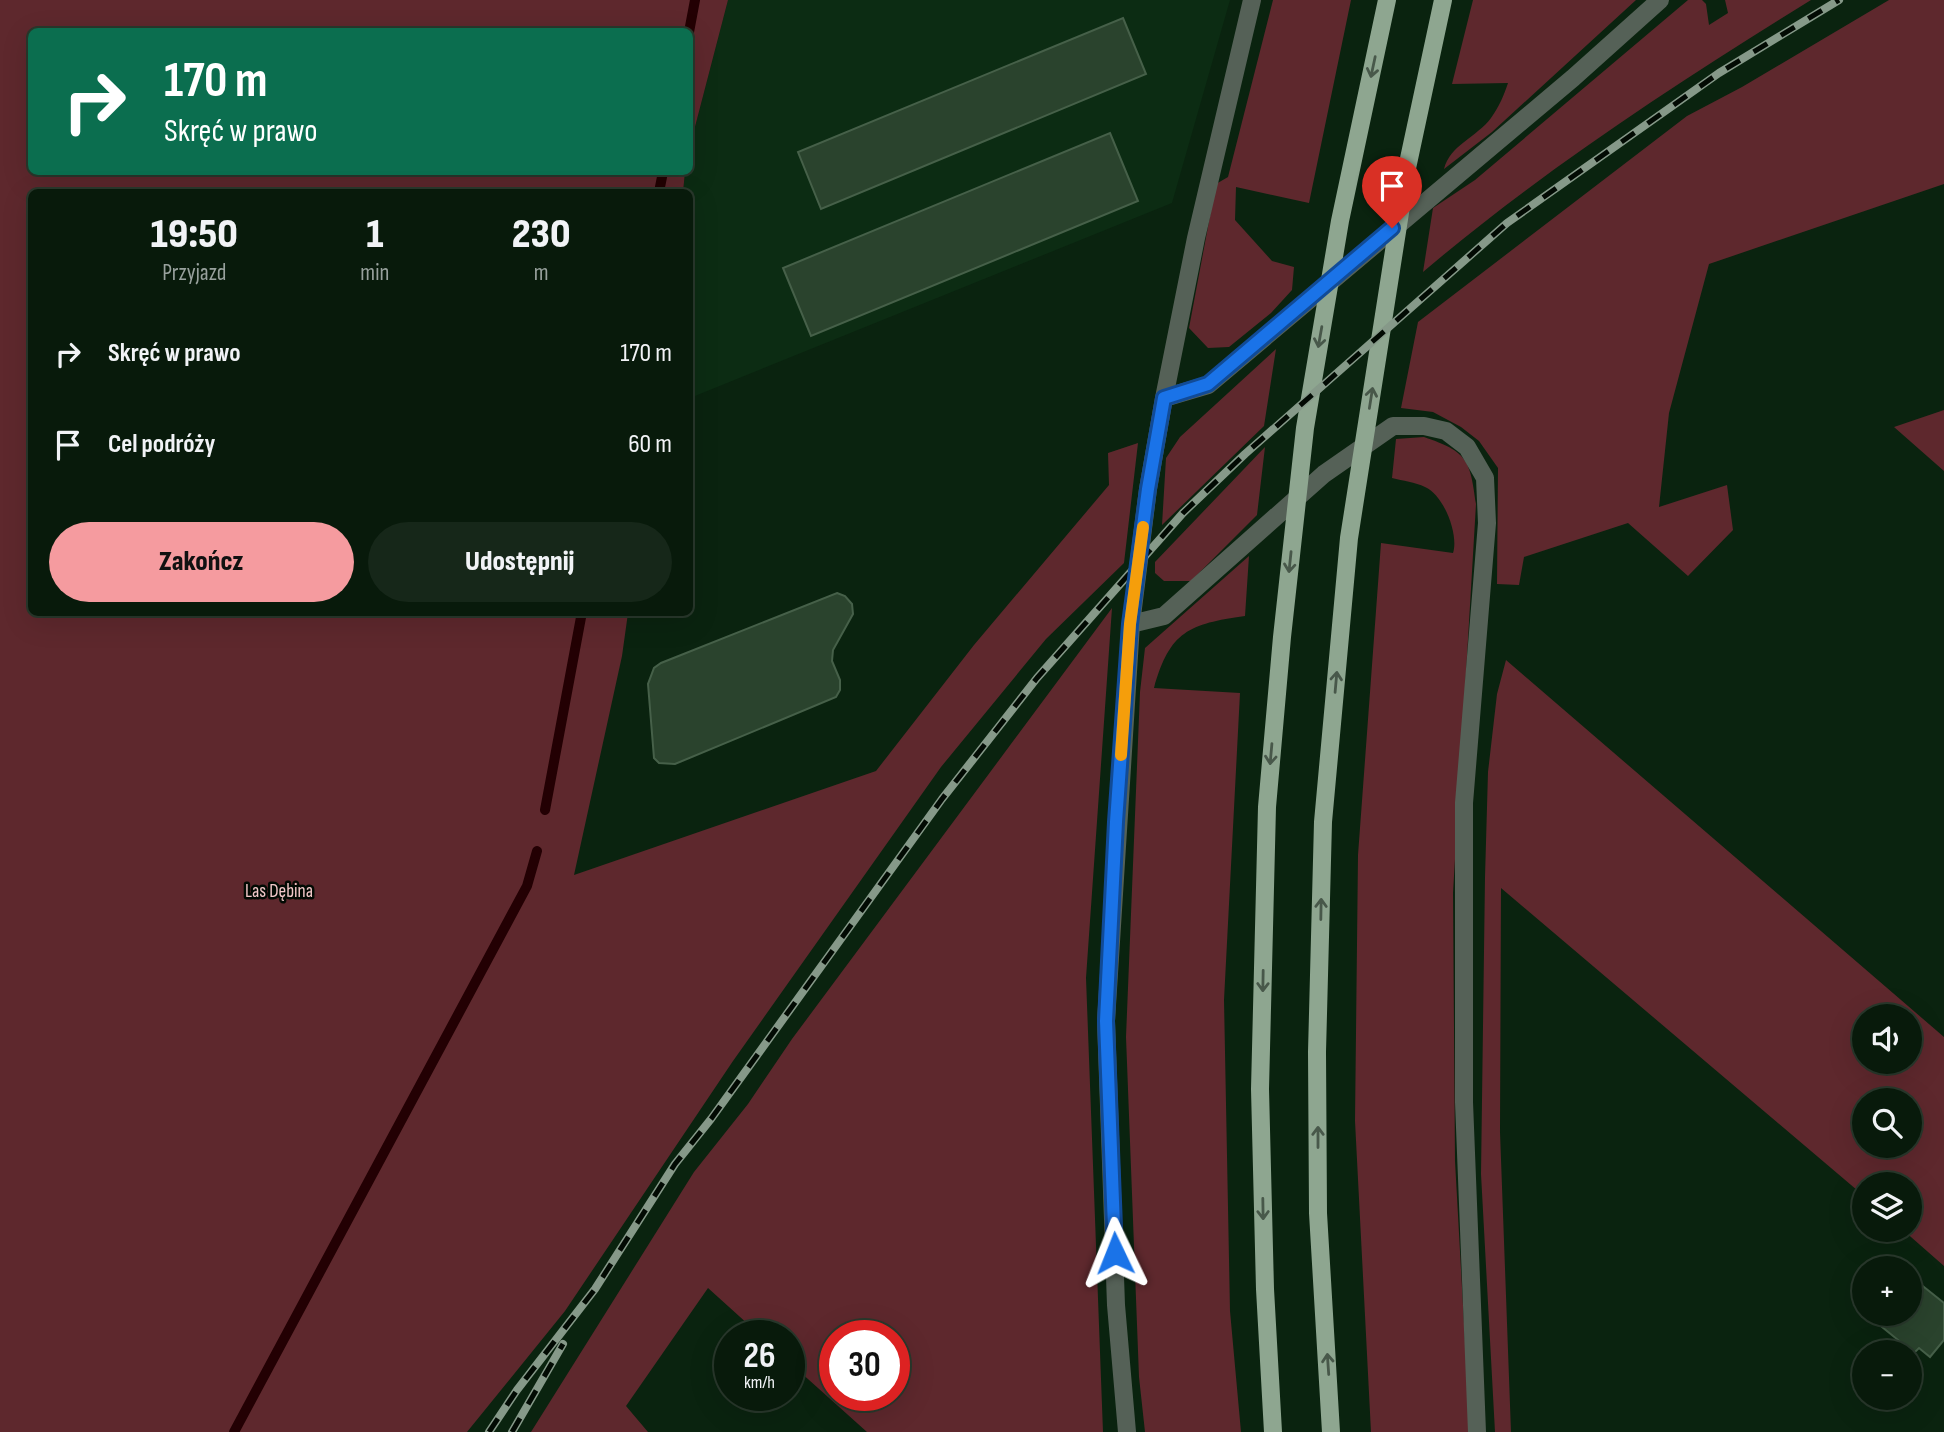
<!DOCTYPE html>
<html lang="pl">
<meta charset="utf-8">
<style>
:root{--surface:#081a0b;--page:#162719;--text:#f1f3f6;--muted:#98a19d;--line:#29382c;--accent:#f59b9f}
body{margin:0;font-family:"Sofia Sans Condensed",sans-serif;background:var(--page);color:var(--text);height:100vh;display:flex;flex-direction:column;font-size:26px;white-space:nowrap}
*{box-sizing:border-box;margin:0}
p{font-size:23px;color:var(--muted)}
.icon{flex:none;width:38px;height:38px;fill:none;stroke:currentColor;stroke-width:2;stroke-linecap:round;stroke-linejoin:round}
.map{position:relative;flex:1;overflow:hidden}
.drawer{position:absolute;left:28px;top:189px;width:665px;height:427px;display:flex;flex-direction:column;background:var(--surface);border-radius:10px;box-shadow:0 7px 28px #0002,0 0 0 2px var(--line)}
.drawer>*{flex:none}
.guide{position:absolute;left:28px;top:28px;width:665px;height:147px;border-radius:10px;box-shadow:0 7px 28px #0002,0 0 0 2px var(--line);background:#0b6e4f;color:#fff;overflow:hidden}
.tools{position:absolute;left:1852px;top:1004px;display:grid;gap:14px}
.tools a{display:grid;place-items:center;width:70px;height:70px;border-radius:50%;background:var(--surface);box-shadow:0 7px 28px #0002,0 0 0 2px var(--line);font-size:35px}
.speed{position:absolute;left:714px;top:1320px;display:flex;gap:14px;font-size:35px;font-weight:700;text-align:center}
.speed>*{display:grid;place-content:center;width:91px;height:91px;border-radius:50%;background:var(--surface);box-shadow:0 7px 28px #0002,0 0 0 2px var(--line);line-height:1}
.speed small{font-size:18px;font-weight:400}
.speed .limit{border:10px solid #d22;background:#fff;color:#111}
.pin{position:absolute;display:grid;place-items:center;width:60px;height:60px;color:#fff;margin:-72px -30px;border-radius:50% 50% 50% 0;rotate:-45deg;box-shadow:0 0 7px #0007}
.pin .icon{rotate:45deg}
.me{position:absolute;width:77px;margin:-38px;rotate:358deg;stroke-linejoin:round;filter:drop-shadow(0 0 5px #0008)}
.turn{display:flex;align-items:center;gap:24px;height:147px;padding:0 21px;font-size:32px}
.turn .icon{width:91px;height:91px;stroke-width:2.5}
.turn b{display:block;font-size:49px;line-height:60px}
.eta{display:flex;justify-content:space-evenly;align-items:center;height:119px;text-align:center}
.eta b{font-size:42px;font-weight:800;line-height:49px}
.action{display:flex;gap:14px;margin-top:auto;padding:14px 21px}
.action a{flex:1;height:80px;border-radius:42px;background:var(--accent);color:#111;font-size:28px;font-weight:800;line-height:80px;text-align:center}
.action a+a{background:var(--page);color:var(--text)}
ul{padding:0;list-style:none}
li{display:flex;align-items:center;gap:21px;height:91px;padding:0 21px}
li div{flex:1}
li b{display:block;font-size:26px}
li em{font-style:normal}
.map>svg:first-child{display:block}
.built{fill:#0c2c13}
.green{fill:#5e282d;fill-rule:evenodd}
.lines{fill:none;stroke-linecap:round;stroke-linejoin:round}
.stream{stroke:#230003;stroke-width:10}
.building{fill:#2a432d;stroke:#466049;stroke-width:2}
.minor{stroke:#556157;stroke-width:18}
.primary{stroke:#8ea690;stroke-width:18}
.rail-casing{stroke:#869989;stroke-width:8}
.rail{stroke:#020a03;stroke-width:5;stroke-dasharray:16;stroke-linecap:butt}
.oneway{stroke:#48584a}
.route-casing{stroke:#114b97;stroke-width:18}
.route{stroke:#1a73e8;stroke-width:12}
.slow{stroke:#f59e0b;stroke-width:12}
.labels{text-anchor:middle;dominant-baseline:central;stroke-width:5;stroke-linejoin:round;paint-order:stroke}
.park-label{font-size:19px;fill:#f3c8c9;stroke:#020a03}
</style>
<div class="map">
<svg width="1944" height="1432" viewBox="0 0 1944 1432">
<rect width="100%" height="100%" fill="#0a230f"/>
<path class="built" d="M 728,0 L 1230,0 L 1172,203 L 690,398 L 690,192 L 683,192 L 685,172 L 690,172 L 690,146 Z"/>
<path class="green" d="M 0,0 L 728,0 L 690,146 L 690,32 L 32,32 L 32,172 L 685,172 L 683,192 L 32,192 L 32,612 L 628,613 L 622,656 L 574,875 L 876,771 L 974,645 L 1109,485 L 1108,453 L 1138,443 L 1124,563 L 1046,639 L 941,767 L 733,1061 L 565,1311 L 467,1432 L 0,1432 Z
M 1273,0 L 1351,0 L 1309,203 L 1236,187 L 1235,220 L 1272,261 L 1294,267 L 1292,290 L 1271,313 L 1229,347 L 1208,348 L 1189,328 L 1216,184 L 1228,177 Z
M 1473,0 L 1636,0 L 1492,132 L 1444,169 C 1450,145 1477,137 1491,118 C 1499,107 1504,95 1508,83 L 1452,84 Z
M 1688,0 L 1702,0 L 1706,4 L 1709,25 L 1728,13 L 1725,0 L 1811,0 C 1677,83 1543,170 1423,272 L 1433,208 L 1475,180 Z
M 1889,0 L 1944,0 L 1944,184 L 1709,264 L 1669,413 L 1659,507 L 1727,485 L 1733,530 L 1688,576 L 1628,523 L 1524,557 L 1519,585 L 1497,584 L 1498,468 L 1479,441 L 1461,427 L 1433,412 L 1401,408 L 1418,322 L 1687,116 L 1742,87 Z
M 1276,349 L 1264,426 L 1162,525 L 1166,458 L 1180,437 Z
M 1944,410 L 1944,471 L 1894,427 Z
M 1424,437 C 1468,452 1470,460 1476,504 L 1453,893 L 1455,1161 L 1470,1432 L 1371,1432 L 1355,1121 L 1358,855 L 1381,543 L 1453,553 C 1459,535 1444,495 1425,487 C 1415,482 1403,481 1392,478 L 1396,439 Z
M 1265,447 L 1257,515 L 1191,581 L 1164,581 L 1155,573 L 1155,562 Z
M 1249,556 L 1245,616 C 1189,624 1170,631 1154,688 L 1240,693 L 1224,1000 L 1230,1311 L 1241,1432 L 1145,1432 L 1139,1377 L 1126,1037 L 1140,692 L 1145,648 Z
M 1112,608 L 1086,978 L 1103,1432 L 867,1432 L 789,1362 L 789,1335 L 760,1335 L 708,1288 L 626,1406 L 648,1432 L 531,1432 L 694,1172 L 748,1104 L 792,1039 ZM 835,1335 L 894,1335 L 894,1395 L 835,1395 Z
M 1506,660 L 1944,1037 L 1944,1266 L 1903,1230 L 1909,1230 L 1909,1185 L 1864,1185 L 1864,1196 L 1501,888 L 1500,1132 L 1511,1432 L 1495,1432 L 1481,1174 L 1485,877 L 1488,772 L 1497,694 ZM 1864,1017 L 1909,1017 L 1909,1062 L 1864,1062 ZM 1864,1101 L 1909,1101 L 1909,1146 L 1864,1146 Z"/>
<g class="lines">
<path class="stream" d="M 689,32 L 695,0
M 659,192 L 663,172
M 545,810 L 582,612
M 234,1432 L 527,886 L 537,851"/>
</g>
<path class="building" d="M 1123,18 L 1146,74 L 821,209 L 798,152 Z
M 1110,133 L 1138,201 L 811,336 L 783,268 Z
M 837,593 L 845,596 L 852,604 L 853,614 L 833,650 L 832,661 L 840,680 L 840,690 L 836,697 L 675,764 L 659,763 L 654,758 L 648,684 L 654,668 L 661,663 Z
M 1909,1275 L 1944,1303 L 1944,1340 L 1930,1357 L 1919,1348 L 1914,1353 L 1866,1314 L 1909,1314 Z"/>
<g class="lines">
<path class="minor" d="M 1164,398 L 1208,385 L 1573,78 L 1660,0
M 1131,624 L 1164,616 L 1324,474 L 1393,426 L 1424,426 L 1446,431 L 1467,447 L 1485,478 L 1487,523 L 1464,803 L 1464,1102 L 1477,1432
M 1127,1432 L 1116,1305 L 1106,1021 L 1131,624 L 1148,489 L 1164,398 L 1196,238 L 1252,0"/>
<path class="primary" d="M 1273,1432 L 1265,1289 L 1260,1089 L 1267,807 L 1282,637 L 1305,428 L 1340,221 L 1387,0
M 1331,1432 L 1318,1213 L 1317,1052 L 1323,822 L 1349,538 L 1407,168 L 1443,0"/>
<g class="rail-casing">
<path id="rail" d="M 489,1432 L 517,1390 L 595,1289 L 675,1164 L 711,1119 L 942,799 L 1037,678 L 1183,513 L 1245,454 L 1507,223 L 1719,73 L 1839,0
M 512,1432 L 563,1344"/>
</g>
<use href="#rail" class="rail"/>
</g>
<defs><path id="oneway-shaft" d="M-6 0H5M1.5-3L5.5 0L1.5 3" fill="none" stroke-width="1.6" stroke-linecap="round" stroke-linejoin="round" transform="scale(1.75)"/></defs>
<g class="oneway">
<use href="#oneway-shaft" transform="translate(1373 67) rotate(102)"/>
<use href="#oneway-shaft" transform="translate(1320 337) rotate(100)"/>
<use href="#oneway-shaft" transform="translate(1371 398) rotate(-81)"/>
<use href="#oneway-shaft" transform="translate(1290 562) rotate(96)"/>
<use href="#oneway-shaft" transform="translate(1336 682) rotate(-85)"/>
<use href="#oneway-shaft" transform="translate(1271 754) rotate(95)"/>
<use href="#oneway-shaft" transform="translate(1321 909) rotate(-89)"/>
<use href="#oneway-shaft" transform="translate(1263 981) rotate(91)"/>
<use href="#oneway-shaft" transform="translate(1318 1137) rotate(-90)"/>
<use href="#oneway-shaft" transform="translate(1263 1209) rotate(89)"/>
<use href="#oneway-shaft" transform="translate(1328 1364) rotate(-94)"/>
</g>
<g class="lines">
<g class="route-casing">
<path id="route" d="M 1115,1253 L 1106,1021 L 1116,822 L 1130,624 L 1148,489 L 1164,398 L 1208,384 L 1392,228"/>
</g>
<use href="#route" class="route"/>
<path class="slow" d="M 1121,755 L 1130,624 L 1143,527"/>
</g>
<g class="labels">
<g class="park-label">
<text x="279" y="891">Las Dębina</text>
</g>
</g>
</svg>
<div class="tools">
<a><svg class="icon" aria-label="sound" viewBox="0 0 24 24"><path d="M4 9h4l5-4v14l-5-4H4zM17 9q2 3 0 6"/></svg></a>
<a><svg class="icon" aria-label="search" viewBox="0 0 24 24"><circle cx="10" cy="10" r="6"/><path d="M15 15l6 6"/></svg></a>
<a><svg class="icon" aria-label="layers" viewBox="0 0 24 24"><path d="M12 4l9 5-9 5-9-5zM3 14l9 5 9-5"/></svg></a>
<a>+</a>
<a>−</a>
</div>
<div class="speed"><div>26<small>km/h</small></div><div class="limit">30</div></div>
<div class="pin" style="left:1392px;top:228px;background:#d93025"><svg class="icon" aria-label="arrive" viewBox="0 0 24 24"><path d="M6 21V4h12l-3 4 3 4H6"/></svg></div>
<svg class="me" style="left:1115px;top:1253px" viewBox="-20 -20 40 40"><path d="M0-17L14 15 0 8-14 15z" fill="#1a73e8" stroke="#fff" stroke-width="4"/></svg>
<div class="guide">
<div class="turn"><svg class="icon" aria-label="right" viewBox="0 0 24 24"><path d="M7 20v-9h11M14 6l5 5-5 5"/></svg><div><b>170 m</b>Skręć w prawo</div></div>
</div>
<section class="drawer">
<div class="eta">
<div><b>19:50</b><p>Przyjazd</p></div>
<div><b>1</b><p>min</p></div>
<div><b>230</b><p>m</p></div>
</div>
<ul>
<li><svg class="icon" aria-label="right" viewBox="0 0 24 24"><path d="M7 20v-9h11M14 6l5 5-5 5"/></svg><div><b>Skręć w prawo</b></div><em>170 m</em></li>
<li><svg class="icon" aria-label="arrive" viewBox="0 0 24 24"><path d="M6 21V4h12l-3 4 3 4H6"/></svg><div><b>Cel podróży</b></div><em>60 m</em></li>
</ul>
<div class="action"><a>Zakończ</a><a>Udostępnij</a></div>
</section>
</div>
